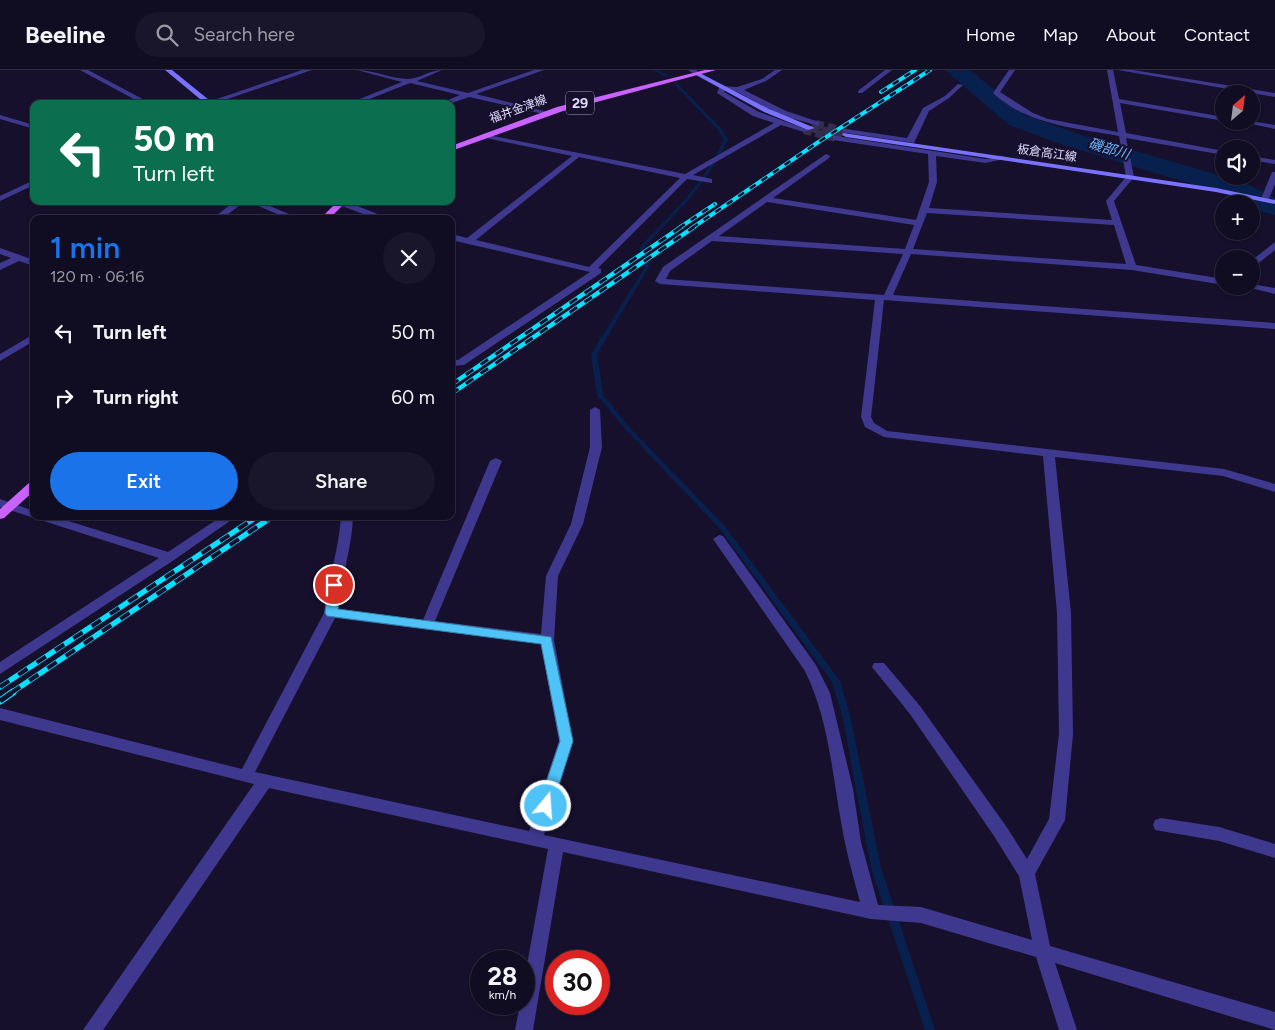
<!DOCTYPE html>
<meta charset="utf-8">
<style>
:root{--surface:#100c21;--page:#19152a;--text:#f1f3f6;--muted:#9c9ba5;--line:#302c3f;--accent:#1a73e8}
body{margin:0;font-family:Figtree,"Noto Sans JP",sans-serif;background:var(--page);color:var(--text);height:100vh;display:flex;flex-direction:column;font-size:19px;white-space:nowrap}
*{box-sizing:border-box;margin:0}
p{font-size:16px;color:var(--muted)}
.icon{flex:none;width:28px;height:28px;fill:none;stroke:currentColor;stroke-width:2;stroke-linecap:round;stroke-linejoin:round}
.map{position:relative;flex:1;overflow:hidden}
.panel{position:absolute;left:30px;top:145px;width:425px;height:305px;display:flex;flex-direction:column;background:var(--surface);border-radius:10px;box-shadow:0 1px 4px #0004,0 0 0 1px var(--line)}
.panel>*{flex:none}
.guide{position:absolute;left:30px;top:30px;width:425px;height:105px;border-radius:10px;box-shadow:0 1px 4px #0004,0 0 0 1px var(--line);background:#0b6e4f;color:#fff;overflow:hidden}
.needle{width:32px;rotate:28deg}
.tools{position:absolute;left:1215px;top:15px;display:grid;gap:10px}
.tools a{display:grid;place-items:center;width:45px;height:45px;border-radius:50%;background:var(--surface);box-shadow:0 1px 4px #0004,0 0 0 1px var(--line);font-size:25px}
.speed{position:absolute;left:470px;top:880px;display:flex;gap:10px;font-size:25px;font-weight:700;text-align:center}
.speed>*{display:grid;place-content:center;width:65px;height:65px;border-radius:50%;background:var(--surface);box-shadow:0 1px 4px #0004,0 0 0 1px var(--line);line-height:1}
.speed small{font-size:12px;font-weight:400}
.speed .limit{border:8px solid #d22;background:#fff;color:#111}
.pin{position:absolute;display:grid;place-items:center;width:42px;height:42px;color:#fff;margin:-21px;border:2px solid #fff;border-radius:50%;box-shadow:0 1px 5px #0007}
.me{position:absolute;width:55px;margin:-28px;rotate:18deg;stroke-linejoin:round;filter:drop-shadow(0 0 4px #0008)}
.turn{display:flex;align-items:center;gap:18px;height:105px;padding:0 20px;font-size:22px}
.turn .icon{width:65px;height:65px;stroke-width:2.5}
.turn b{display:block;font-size:35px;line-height:42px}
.round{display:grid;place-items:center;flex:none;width:52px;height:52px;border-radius:26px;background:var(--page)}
.summary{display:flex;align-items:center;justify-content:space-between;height:85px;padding:0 20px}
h1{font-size:30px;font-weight:600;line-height:38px;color:var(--accent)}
.cta{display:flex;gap:10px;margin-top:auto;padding:10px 20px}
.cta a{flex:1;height:58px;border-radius:30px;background:var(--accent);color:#fff;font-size:20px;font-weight:600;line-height:58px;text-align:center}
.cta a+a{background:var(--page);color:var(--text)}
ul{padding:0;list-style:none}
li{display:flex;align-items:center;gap:15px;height:65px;padding:0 20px}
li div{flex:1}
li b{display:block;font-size:19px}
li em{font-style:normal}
header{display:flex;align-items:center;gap:30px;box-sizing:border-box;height:70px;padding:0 25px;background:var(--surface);border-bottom:1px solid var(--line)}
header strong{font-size:24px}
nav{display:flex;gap:28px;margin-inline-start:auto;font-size:18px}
.search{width:350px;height:45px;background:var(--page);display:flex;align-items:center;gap:12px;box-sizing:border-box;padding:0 18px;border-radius:28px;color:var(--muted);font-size:19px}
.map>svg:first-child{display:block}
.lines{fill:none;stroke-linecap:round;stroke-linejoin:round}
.stream{fill:#08204d;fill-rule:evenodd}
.river{fill:#08204d;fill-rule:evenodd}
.minor-tunnel{stroke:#342e4c;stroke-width:8;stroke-dasharray:8 4;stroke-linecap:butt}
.secondary-tunnel{stroke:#342e4c;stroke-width:8;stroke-dasharray:8 4;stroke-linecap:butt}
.minor{fill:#3e398e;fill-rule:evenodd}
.tertiary{fill:#3e398e;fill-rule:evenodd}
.secondary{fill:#7a72ff;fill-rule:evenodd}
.primary{fill:#c962ff;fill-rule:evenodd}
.rail-far3-casing{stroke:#07e0ff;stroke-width:4}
.rail-far2-casing{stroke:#07e0ff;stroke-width:4.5}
.rail-far1-casing{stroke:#07e0ff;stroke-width:5.5}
.rail-casing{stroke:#07e0ff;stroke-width:7}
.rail-far3{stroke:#16102c;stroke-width:2.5;stroke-dasharray:7;stroke-linecap:butt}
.rail-far2{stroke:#16102c;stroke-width:3;stroke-dasharray:9;stroke-linecap:butt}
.rail-far1{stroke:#16102c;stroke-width:4;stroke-dasharray:11;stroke-linecap:butt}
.rail{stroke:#16102c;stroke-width:5;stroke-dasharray:14;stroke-linecap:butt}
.route{fill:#4fc3f7;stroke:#337fa1}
.labels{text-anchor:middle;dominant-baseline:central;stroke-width:4;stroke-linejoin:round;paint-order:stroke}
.far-street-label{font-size:12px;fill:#e0dbff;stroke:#16102c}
.shield{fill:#16102c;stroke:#a39ec0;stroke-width:1}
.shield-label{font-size:14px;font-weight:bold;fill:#e0dbff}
.far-water-label{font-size:14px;font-style:italic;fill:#69b6ff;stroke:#16102c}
</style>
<header>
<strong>Beeline</strong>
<div class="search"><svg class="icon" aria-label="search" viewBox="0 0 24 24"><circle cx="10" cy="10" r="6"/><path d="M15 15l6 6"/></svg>Search here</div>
<nav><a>Home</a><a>Map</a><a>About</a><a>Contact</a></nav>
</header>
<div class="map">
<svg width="1275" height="960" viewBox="0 0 1275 960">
<rect width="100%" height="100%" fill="#16102c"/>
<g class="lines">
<path class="stream" d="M 653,0 L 658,0 L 670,6 L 667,7 Z
M 675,13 L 677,13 L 720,57 L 728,69 C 708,113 677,143 644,177 L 649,197 L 597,284 L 603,325 L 630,358 L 724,455 L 840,611 L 850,645 L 881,798 L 935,960 L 925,960 L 871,798 L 842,645 L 832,612 L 720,459 L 626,360 L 597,325 L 591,284 L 645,197 L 640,177 C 651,164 664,153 675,140 C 695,119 712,96 724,69 L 717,59 L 675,15 Z"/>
<path class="river" d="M 945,0 L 970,0 L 1025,45 L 1078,64 L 1245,113 L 1275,128 L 1275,145 L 1251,138 L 1251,134 L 1244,134 L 1227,125 L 1060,74 L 1009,55 Z"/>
<path class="minor-tunnel" d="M 816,54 L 846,61
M 804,60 L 836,68"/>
<path class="secondary-tunnel" d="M 811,58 L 846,65"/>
<path class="minor" d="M 80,0 L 88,0 L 152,34 L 143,34 Z
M 357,0 C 374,0 391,9 408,9 C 419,9 430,0 442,0 L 417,11 L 468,23 L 534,0 L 544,0 L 476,24 L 552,43 L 548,45 L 469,27 L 449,34 L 438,34 L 460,25 L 410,13 L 357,34 L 347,34 L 402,12 Z
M 775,0 L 782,0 L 766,11 L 744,20 L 786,41 L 819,52 L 819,56 L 780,45 L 737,22 L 725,20 L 724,22 L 759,42 L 808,60 L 804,62 L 781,55 L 693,105 L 712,109 L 712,113 L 687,109 L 598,198 L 601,199 L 601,203 L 464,295 L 451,296 L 451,290 L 458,290 L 590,202 L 451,170 L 451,164 L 467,168 L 572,86 L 486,68 L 483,68 L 483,64 L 685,104 L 774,53 L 753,46 L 717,23 L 720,16 L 737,17 L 762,9 ZM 579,87 L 680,108 L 589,197 L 476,170 Z
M 885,0 L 892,0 L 862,23 L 858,23 L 858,21 Z
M 1009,0 L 1015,0 L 1000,22 L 1033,43 L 1048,49 L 1118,62 L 1107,0 L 1113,0 L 1119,29 L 1224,47 L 1224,51 L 1120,33 L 1126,63 L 1224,81 L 1224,85 L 1126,68 L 1134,107 L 1114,131 L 1136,195 L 1224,209 L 1224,215 L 1132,200 L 911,184 L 893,225 L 1275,253 L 1275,259 L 884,230 L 871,347 L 874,353 L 887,361 L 1224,399 L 1275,414 L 1275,422 L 1223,406 L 1055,387 L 1071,543 L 1073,664 L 1065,750 L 1035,804 L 1050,876 L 1275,942 L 1275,960 L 1055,893 L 1077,960 L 1059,960 L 1036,887 L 921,853 L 871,849 L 563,782 L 533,960 L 515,960 L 520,934 L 524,934 L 524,911 L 548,779 L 269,718 L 103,960 L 83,960 L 254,714 L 0,650 L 0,638 L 242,699 L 324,543 C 328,510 339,479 341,446 L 353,446 C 352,479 341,507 338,539 L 423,550 L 490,391 L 496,388 L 502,391 L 435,551 L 541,564 L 546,506 L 571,454 L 590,377 L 590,340 L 595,337 L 600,340 L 602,377 L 583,454 L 558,506 L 554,570 L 573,671 L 544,765 L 860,832 C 855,812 849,793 845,773 C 833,716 831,654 805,601 L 713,469 L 719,465 L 723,466 L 816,595 L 830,623 L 853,719 L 861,772 L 878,835 L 921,837 L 1032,870 L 1019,806 L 994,766 L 910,644 L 872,597 L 874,593 L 884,593 L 920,636 L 1006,756 L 1027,789 L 1049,749 L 1059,664 L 1057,543 L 1043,386 L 884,367 L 865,357 L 861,347 L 875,230 L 660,214 L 655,211 L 663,197 L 826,84 L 830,86 L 829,88 L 773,128 L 916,150 L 929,112 L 928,84 L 833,70 L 833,66 L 836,66 L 986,89 L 1003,86 L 1007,88 L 986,93 L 936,86 L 937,112 L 929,138 L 1112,150 L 1106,131 L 1126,107 L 1119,66 C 1075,58 1027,55 993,23 ZM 767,132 L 914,155 L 905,179 L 719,166 ZM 927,143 L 1114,155 L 1126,194 L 913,179 ZM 712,171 L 903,184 L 884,225 L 666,209 L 670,201 ZM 335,548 L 541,574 L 559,671 L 529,761 L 255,702 Z
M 1118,0 L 1133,0 L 1275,23 L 1275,27 Z
M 958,14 L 963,15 L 949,28 L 929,41 L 914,73 L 846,63 L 842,61 L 846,59 L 907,68 L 923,38 L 945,26 Z
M 0,45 L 34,55 L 34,59 L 0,49 Z
M 1237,51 L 1251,51 L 1275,55 L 1275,59 Z
M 1251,86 L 1275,90 L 1275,94 L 1251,90 Z
M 1272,102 L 1275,102 L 1275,114 L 1268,131 L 1262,131 L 1261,129 Z
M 235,131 L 245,131 L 222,149 L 212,149 Z
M 246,131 L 258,131 L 301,149 L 289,149 Z
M 339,131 L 345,131 L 390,149 L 377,149 L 339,135 Z
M 1275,172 L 1275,180 L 1251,199 L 1251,191 Z
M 0,178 L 34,190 L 34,196 L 19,191 L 0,200 L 0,193 L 11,188 L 0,184 Z
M 1251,214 L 1275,218 L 1275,224 L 1243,216 L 1251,216 Z
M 34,264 L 34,271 L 0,291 L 0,284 Z
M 0,429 L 34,441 L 34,446 L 52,446 L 168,482 L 222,446 L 237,446 L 174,490 L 0,604 L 0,592 L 159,488 L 0,437 Z
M 1161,748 L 1219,757 L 1275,774 L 1275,788 L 1219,771 L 1155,760 L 1153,755 L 1155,750 Z"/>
<path class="tertiary" d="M 302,0 L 312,0 L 213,34 L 202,34 Z
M 688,0 L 696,0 L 701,4 L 696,5 Z
M 34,110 L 34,115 L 0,131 L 0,126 Z"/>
<path class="secondary" d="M 165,0 L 172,0 L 214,34 L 206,34 Z
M 698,2 L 769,39 L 815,58 L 808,60 L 764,42 L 696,5 L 695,4 Z
M 843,63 L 1216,118 L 1275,130 L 1275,134 L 1216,122 L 846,67 L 842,65 Z"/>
<path class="primary" d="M 705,0 L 716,0 L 563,41 L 451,81 L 451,76 L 557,37 Z
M 338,131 L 347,131 L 329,149 L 320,149 Z
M 34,411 L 34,421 L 4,448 L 0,449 L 0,439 L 30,412 Z"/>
<g class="rail-far3-casing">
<path id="rail-far3" d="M 881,22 L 915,0
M 679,158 L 715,134
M 692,158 L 817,73 L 930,0"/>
</g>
<g class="rail-far2-casing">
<path id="rail-far2" d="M 451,315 L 681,157
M 451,324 L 694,157"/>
</g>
<g class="rail-far1-casing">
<path id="rail-far1" d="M 0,617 L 258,446
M 11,623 L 273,446"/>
</g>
<g class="rail-casing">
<path id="rail" d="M 0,631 L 13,622"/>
</g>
<use href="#rail-far3" class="rail-far3"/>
<use href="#rail-far2" class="rail-far2"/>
<use href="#rail-far1" class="rail-far1"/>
<use href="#rail" class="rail"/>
</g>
<path class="route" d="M 334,511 L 340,515 L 338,539 L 551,567 L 573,671 L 551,740 L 546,742 L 540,740 L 538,736 L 560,671 L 541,574 L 327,546 L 325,543 L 328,515 Z"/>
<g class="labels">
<g class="far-street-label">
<text transform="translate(518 39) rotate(-20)">福井金津線</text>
<text transform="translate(1047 83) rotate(8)">板倉高江線</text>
</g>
<rect class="shield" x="566" y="21.5" width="28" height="23" rx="4"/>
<g class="shield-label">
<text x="580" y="33">29</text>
</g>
<g class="far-water-label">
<text transform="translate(1109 79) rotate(17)">磯部川</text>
</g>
</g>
</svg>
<div class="tools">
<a><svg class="needle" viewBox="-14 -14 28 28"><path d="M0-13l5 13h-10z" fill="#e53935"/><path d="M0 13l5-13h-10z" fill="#9c9ba5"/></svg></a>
<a><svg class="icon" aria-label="sound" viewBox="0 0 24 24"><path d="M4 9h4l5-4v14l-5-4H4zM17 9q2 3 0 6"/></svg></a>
<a>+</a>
<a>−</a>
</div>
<div class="speed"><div>28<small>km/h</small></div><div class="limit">30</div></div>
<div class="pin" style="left:334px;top:515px;background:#d93025"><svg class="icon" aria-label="arrive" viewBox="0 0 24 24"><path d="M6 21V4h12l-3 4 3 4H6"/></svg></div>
<svg class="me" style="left:546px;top:736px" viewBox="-20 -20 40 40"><circle r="17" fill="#4fc3f7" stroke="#fff" stroke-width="3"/><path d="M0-11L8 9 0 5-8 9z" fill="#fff"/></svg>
<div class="guide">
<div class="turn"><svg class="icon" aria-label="left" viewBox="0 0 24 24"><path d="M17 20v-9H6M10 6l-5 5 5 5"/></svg><div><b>50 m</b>Turn left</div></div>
</div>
<section class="panel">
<div class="summary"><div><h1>1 min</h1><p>120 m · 06:16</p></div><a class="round"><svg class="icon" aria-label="close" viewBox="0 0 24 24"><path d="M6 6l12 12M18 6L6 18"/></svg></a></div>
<ul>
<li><svg class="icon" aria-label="left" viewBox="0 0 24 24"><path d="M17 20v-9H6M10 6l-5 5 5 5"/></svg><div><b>Turn left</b></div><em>50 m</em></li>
<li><svg class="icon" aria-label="right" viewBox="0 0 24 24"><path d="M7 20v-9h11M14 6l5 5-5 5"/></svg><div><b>Turn right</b></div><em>60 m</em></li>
</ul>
<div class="cta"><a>Exit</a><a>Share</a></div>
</section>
</div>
